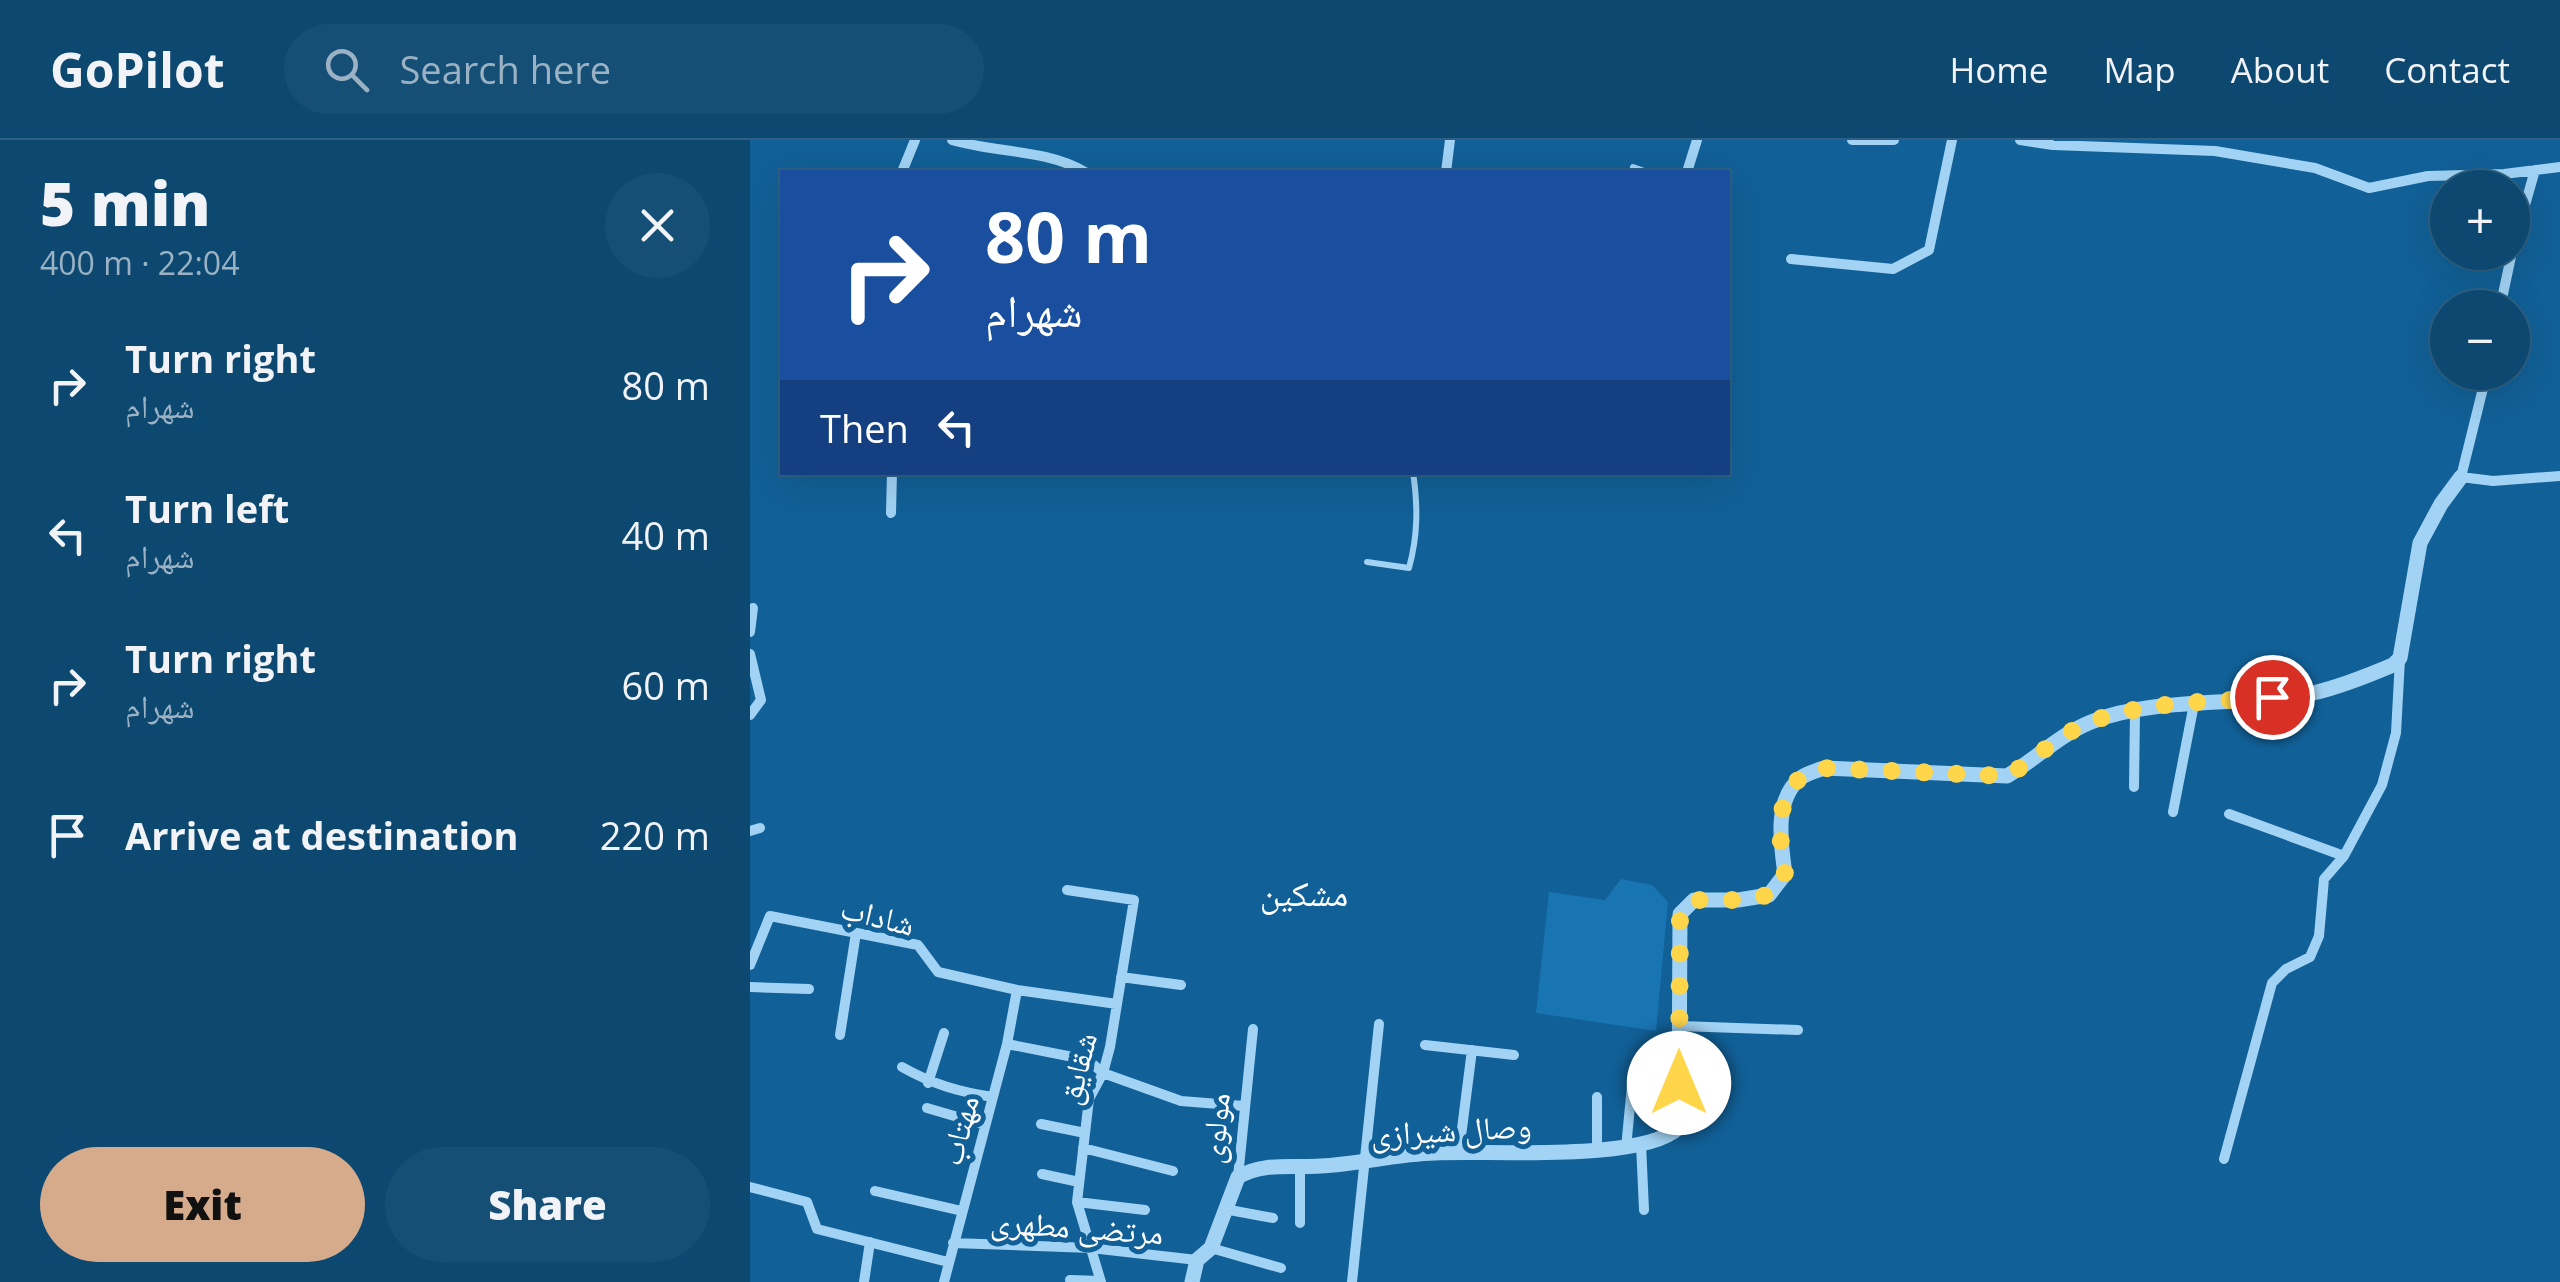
<!DOCTYPE html>
<meta charset="utf-8">
<style>
:root{--surface:#0d4871;--page:#164f76;--text:#f1f3f6;--muted:#9ab2c3;--line:#2d6084;--accent:#d6ab8b}
body{margin:0;font-family:"Open Sans","Noto Naskh Arabic",sans-serif;background:var(--page);color:var(--text);height:100vh;display:flex;flex-direction:column;font-size:38px;white-space:nowrap}
*{box-sizing:border-box;margin:0}
p{font-size:32px;color:var(--muted)}
.icon{flex:none;width:55px;height:55px;fill:none;stroke:currentColor;stroke-width:2;stroke-linecap:round;stroke-linejoin:round}
.map{position:relative;flex:1;overflow:hidden}
.panel{display:flex;flex-direction:column;background:var(--surface);width:750px}
.panel>*{flex:none}
.guide{position:absolute;left:30px;top:30px;width:950px;height:305px;border-radius:0px;box-shadow:0 10px 40px #0002,0 0 0 2px var(--line);background:#1a4fa0;color:#fff;overflow:hidden}
.fabs{position:absolute;left:1680px;top:30px;display:grid;gap:20px}
.fabs a{display:grid;place-items:center;width:100px;height:100px;border-radius:50%;background:var(--surface);box-shadow:0 10px 40px #0002,0 0 0 2px var(--line);font-size:50px}
.pin{position:absolute;display:grid;place-items:center;width:85px;height:85px;color:#fff;margin:-42px;border:5px solid #fff;border-radius:50%;box-shadow:0 2px 10px #0007}
.me{position:absolute;width:110px;margin:-55px;rotate:0deg;stroke-linejoin:round;filter:drop-shadow(0 0 8px #0008)}
.turn{display:flex;align-items:center;gap:35px;height:210px;padding:0 40px;font-size:45px}
.turn .icon{width:130px;height:130px;stroke-width:2.5}
.turn b{display:block;font-size:70px;line-height:85px}
.then{display:flex;align-items:center;height:95px;padding:0 40px;background:#0003;gap:20px;font-size:38px}
.round{display:grid;place-items:center;flex:none;width:105px;height:105px;border-radius:52px;background:var(--page)}
.summary{display:flex;align-items:center;justify-content:space-between;height:170px;padding:0 40px}
h1{font-size:60px;font-weight:800;line-height:75px}
.primary-button{display:flex;gap:20px;margin-top:auto;padding:20px 40px}
.primary-button a{flex:1;height:115px;border-radius:60px;background:var(--accent);color:#111;font-size:40px;font-weight:800;line-height:115px;text-align:center}
.primary-button a+a{background:var(--page);color:var(--text)}
ul{padding:0;list-style:none}
li{display:flex;align-items:center;gap:30px;height:150px;padding:0 40px}
li div{flex:1}
li b{display:block;font-size:38px}
li em{font-style:normal}
header{display:flex;align-items:center;gap:60px;box-sizing:border-box;height:140px;padding:0 50px;background:var(--surface);border-bottom:2px solid var(--line)}
header strong{font-size:48px}
nav{display:flex;gap:55px;margin-inline-start:auto;font-size:35px}
.search{width:700px;height:90px;background:var(--page);display:flex;align-items:center;gap:25px;box-sizing:border-box;padding:0 35px;border-radius:55px;color:var(--muted);font-size:38px}
main{display:flex;flex:1;min-height:0}
.map>svg:first-child{display:block}
.green{fill:#1974b2}
.lines{fill:none;stroke-linecap:round;stroke-linejoin:round}
.service{stroke:#a2d3f4;stroke-width:6}
.minor{stroke:#a2d3f4;stroke-width:10}
.tertiary{stroke:#a2d3f4;stroke-width:15}
.route{stroke:#ffd54a;stroke-width:18;stroke-dasharray:0 32.4}
.labels{text-anchor:middle;dominant-baseline:central;stroke-width:10;stroke-linejoin:round;paint-order:stroke}
.street-label{font-size:32px;fill:#fff;stroke:#116097}
.neighbourhood-label{font-size:35px;fill:#fff;stroke:#116097}
</style>
<header>
<strong>GoPilot</strong>
<div class="search"><svg class="icon" aria-label="search" viewBox="0 0 24 24"><circle cx="10" cy="10" r="6"/><path d="M15 15l6 6"/></svg>Search here</div>
<nav><a>Home</a><a>Map</a><a>About</a><a>Contact</a></nav>
</header>
<main>
<section class="panel">
<div class="summary"><div><h1>5 min</h1><p>400 m · 22:04</p></div><a class="round"><svg class="icon" aria-label="close" viewBox="0 0 24 24"><path d="M6 6l12 12M18 6L6 18"/></svg></a></div>
<ul>
<li><svg class="icon" aria-label="right" viewBox="0 0 24 24"><path d="M7 20v-9h11M14 6l5 5-5 5"/></svg><div><b>Turn right</b><p>شهرام</p></div><em>80 m</em></li>
<li><svg class="icon" aria-label="left" viewBox="0 0 24 24"><path d="M17 20v-9H6M10 6l-5 5 5 5"/></svg><div><b>Turn left</b><p>شهرام</p></div><em>40 m</em></li>
<li><svg class="icon" aria-label="right" viewBox="0 0 24 24"><path d="M7 20v-9h11M14 6l5 5-5 5"/></svg><div><b>Turn right</b><p>شهرام</p></div><em>60 m</em></li>
<li><svg class="icon" aria-label="arrive" viewBox="0 0 24 24"><path d="M6 21V4h12l-3 4 3 4H6"/></svg><div><b>Arrive at destination</b></div><em>220 m</em></li>
</ul>
<div class="primary-button"><a>Exit</a><a>Share</a></div>
</section>
<div class="map">
<svg width="1810" height="1142" viewBox="0 0 1810 1142">
<rect width="100%" height="100%" fill="#116097"/>
<path class="green" d="M 871,739 L 902,745 L 918,762 L 906,891 L 786,873 L 799,752 L 855,760 Z"/>
<g class="lines">
<path class="service" d="M 883,27 L 897,32
M 617,422 L 659,428 C 668,395 668,366 663,332"/>
<path class="minor" d="M 202,0 C 245,13 296,9 335,32
M 1102,0 L 1144,0
M 1270,0 L 1303,5 L 1465,11 L 1565,28 L 1619,48 L 1678,36 L 1754,34 L 1810,27
M 152,32 L 165,0
M 696,32 L 700,0
M 937,32 L 947,0
M 1762,111 L 1785,30
M 1041,119 L 1143,129 L 1179,110 L 1202,0
M 1750,168 L 1762,112
M 1737,232 L 1711,337 L 1743,341 L 1810,336
M 141,373 L 142,332
M 0,492 L 3,468
M 0,514 L 11,560 L 0,575
M 1384,647 L 1385,572
M 1423,672 L 1444,564
M 1479,674 L 1594,716
M 0,691 L 10,688
M 317,750 L 384,760 L 360,907 L 353,933 L 339,959 L 327,1062 L 351,1142
M 0,825 L 20,776 L 168,805 L 188,832 L 267,850 L 367,864
M 371,837 L 431,845
M 0,847 L 59,849
M 930,886 L 1048,890
M 90,895 L 106,793
M 257,904 L 338,920 L 353,933 L 431,961 L 494,966
M 675,905 L 764,915
M 152,927 C 182,944 209,952 243,957
M 178,943 L 194,893
M 177,968 L 235,985
M 291,984 L 335,993
M 891,1004 L 894,1070
M 333,1008 L 423,1031
M 876,1008 L 883,935
M 847,1009 L 847,957
M 709,1012 L 722,910
M 1474,1019 L 1522,843 L 1536,829 L 1560,817 L 1569,796 L 1574,739 L 1594,716 L 1632,645 L 1646,593 L 1650,519
M 550,1027 L 550,1083
M 292,1034 L 329,1042
M 488,1037 L 503,889
M 0,1047 L 57,1062 L 67,1089 L 198,1122
M 125,1051 L 212,1071
M 327,1062 L 395,1070
M 474,1069 L 523,1078
M 203,1103 L 341,1108 L 447,1120
M 461,1108 L 531,1128
M 320,1140 L 350,1141
M 114,1142 L 120,1102
M 194,1142 L 257,904 L 267,850
M 602,1142 L 629,884"/>
<path class="tertiary" d="M 442,1142 L 447,1120 L 461,1108 L 488,1037 C 514,1022 541,1028 570,1026 C 609,1024 647,1014 685,1013 C 738,1010 892,1022 928,988 L 929,972 L 930,774 L 944,760 L 988,760 L 1019,755 L 1035,734 C 1031,705 1023,658 1052,637 C 1058,633 1068,630 1074,628 L 1257,636 C 1286,619 1309,595 1341,582 C 1405,556 1494,567 1563,553 C 1590,547 1617,536 1643,525 L 1650,518 L 1670,403 L 1691,364 L 1711,337"/>
</g>
<g class="lines">
<path class="route" d="M 929,943 L 930,774 L 944,760 L 988,760 L 1019,755 L 1035,734 C 1030,705 1023,657 1052,637 C 1057,633 1067,630 1074,628 L 1257,636 C 1286,619 1310,593 1343,581 C 1396,561 1466,562 1522,557"/>
</g>
<g class="labels">
<g class="street-label">
<text transform="translate(128 775) rotate(14)">شاداب</text>
<text transform="translate(326 928) rotate(-75)">شقایق</text>
<text transform="translate(464 988) rotate(-84)">مولوی</text>
<text transform="translate(701 989) rotate(-3)">وصال شیرازی</text>
<text transform="translate(208 990) rotate(-75)">مهتاب</text>
<text transform="translate(327 1086) rotate(4)">مرتضی مطهری</text>
</g>
<g class="neighbourhood-label">
<text x="554" y="752">مشکین</text>
</g>
</g>
</svg>
<div class="fabs">
<a>+</a>
<a>−</a>
</div>
<div class="pin" style="left:1522px;top:557px;background:#d93025"><svg class="icon" aria-label="arrive" viewBox="0 0 24 24"><path d="M6 21V4h12l-3 4 3 4H6"/></svg></div>
<svg class="me" style="left:929px;top:943px" viewBox="-20 -20 40 40"><circle r="19" fill="#fff"/><path d="M0-13L10 11 0 6-10 11z" fill="#ffd54a"/></svg>
<div class="guide">
<div class="turn"><svg class="icon" aria-label="right" viewBox="0 0 24 24"><path d="M7 20v-9h11M14 6l5 5-5 5"/></svg><div><b>80 m</b>شهرام</div></div>
<div class="then">Then<svg class="icon" aria-label="left" viewBox="0 0 24 24"><path d="M17 20v-9H6M10 6l-5 5 5 5"/></svg></div>
</div>
</div>
</main>
